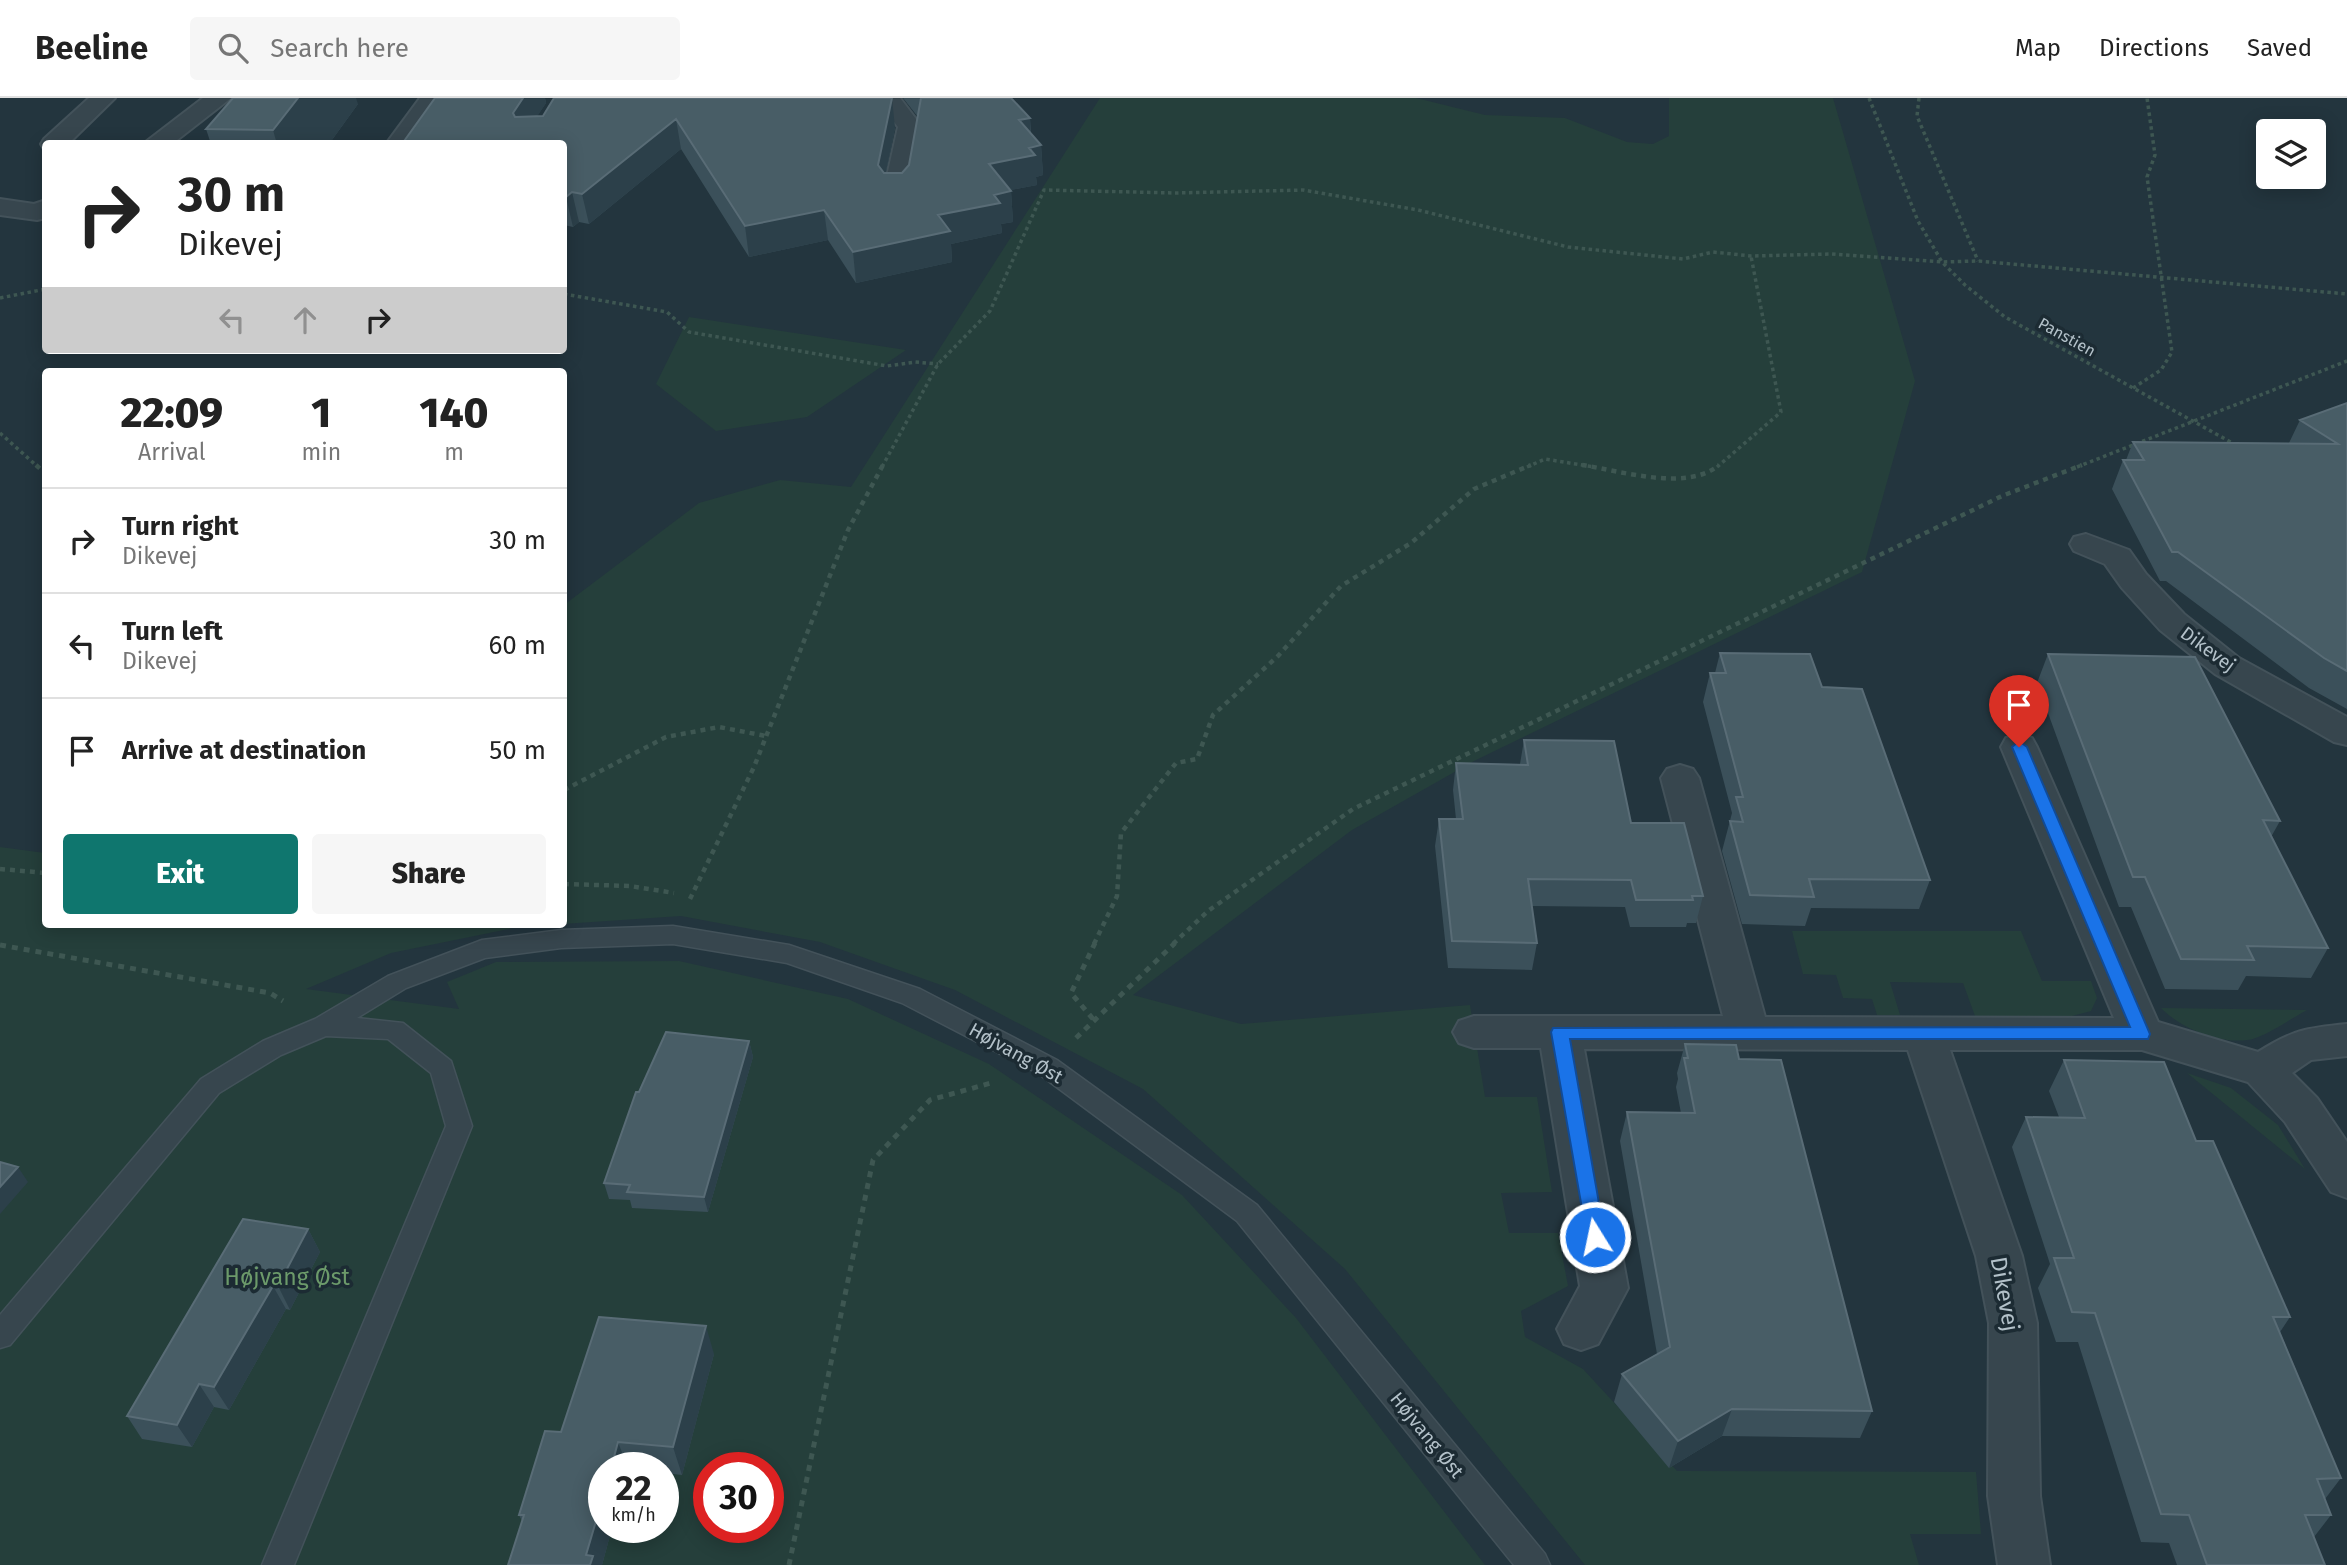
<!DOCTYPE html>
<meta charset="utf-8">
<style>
:root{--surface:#fff;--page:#f6f6f6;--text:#222;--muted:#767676;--line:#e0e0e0;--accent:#0f766e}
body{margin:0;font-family:"Fira Sans",sans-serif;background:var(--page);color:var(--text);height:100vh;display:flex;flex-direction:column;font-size:26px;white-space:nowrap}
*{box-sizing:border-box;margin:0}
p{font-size:23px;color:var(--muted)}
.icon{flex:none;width:38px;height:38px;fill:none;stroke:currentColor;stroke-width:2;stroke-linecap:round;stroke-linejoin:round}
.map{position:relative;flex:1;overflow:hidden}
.details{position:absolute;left:42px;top:270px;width:525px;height:560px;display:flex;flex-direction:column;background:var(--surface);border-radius:7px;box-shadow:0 4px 18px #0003}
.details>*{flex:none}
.hud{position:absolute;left:42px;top:42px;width:525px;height:214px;border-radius:7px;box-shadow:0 4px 18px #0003;background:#fff;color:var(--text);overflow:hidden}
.fabs{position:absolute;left:2256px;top:21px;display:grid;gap:14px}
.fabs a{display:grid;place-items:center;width:70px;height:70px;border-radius:7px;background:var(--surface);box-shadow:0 4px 18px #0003;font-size:35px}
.speed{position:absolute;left:588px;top:1354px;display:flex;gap:14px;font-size:35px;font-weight:700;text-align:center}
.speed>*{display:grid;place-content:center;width:91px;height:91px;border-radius:50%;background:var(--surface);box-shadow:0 4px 18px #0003;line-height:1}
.speed small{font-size:18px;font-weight:400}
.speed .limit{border:10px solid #d22;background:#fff;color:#111}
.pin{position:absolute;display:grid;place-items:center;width:60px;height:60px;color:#fff;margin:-72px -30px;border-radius:50% 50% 50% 0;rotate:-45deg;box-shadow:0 0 7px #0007}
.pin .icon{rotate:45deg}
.me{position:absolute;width:77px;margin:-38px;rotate:350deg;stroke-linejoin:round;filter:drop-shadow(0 0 5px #0008)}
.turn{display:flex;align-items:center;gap:24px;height:147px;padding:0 21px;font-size:32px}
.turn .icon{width:91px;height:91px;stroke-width:2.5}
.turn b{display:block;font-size:49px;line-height:60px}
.lanes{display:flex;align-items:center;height:66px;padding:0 21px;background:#0003;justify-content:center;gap:35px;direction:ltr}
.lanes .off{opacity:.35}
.eta{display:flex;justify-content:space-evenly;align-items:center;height:119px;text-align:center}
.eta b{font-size:42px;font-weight:800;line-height:49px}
.action{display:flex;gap:14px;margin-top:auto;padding:14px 21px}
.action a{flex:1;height:80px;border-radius:7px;background:var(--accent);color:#fff;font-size:28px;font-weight:800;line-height:80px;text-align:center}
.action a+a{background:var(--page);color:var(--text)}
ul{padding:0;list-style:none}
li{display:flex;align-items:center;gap:21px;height:105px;padding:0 21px;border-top:2px solid var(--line)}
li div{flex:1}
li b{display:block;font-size:26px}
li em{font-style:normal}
header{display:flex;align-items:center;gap:42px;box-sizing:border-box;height:98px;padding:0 35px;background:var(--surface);border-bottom:2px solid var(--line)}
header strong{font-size:33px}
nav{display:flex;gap:38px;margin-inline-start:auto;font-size:24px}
.search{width:490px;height:63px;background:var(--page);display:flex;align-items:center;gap:18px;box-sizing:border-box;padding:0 24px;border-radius:7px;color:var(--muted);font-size:26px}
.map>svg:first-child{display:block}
.green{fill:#253f3b;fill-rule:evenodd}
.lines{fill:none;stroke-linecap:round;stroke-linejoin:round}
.service-casing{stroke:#43525a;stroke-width:3}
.minor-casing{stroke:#43525a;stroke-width:4}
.path-far2{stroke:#3e5752;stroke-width:3.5;stroke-dasharray:3.5 3.5;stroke-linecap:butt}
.path-far1{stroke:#3e5752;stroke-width:4.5;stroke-dasharray:5 5;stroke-linecap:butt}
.path{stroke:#3e5752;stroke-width:5;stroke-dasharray:6 6;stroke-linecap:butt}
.service{fill:#37464e;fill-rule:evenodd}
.minor{fill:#37464e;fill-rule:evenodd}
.wall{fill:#3b505a}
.shaded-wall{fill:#2c404a}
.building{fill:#485d66;stroke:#596c76;stroke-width:2}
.route{fill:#1a73e8;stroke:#114b97;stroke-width:2}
.labels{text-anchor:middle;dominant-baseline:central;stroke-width:7;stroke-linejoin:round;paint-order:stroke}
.far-street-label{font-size:16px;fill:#b3c1c9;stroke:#1c2b33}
.street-label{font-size:19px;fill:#b3c1c9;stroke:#1c2b33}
.near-park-label{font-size:23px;fill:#6c9a6a;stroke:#1c2b33}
.near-street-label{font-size:23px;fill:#b3c1c9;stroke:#1c2b33}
</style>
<header>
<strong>Beeline</strong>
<div class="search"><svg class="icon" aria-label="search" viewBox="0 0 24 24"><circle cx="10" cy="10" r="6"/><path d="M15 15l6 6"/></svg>Search here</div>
<nav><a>Map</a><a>Directions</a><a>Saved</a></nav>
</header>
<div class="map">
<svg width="2347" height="1467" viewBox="0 0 2347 1467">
<rect width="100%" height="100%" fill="#23353e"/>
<path class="green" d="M 1100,0 L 1416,0 L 1485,17 L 1565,20 L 1627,44 L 1653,46 L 1669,38 L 1669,0 L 1833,0 L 1915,283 L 1862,474 L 1474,663 L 1352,732 L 1133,897 L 1241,926 L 1470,907 L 1485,999 L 1537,999 L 1552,1094 L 1501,1095 L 1509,1135 L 1558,1135 L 1568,1188 L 1521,1213 L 1525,1239 L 1583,1271 L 1677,1373 L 1976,1374 L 1981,1436 L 1910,1436 L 1919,1467 L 1585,1467 L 1345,1171 L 1143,991 L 955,892 L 820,844 L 681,818 L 518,829 L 391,855 L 306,891 L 459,911 L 447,884 L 496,864 L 679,863 L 848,901 L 989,966 L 1182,1097 L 1296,1220 L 1485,1467 L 0,1467 L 0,749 L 45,755 L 46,826 L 564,826 L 564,507 L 699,405 L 780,382 L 851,389 ZM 604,1370 L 663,1370 L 663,1430 L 604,1430 ZM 709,1370 L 768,1370 L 768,1430 L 709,1430 Z
M 689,219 L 906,252 L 807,319 L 716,333 L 656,286 Z
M 1792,833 L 2021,833 L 2042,883 L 2091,883 L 2097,900 L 2091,913 L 2072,918 L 1975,918 L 1963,885 L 1890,884 L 1900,917 L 1877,917 L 1872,901 L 1843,900 L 1836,877 L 1803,876 Z
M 2161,910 L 2307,912 C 2292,920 2262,941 2247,942 C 2219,946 2180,930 2161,910 Z
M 2187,975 L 2231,990 L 2278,1027 L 2305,1071 Z"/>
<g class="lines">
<g class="service-casing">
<path id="service" d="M 673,828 L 789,847 L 920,891 L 1057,962 L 1257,1107 L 1545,1456 L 1550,1467 L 1514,1467 L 1237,1123 L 1039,976 L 902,905 L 787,865 L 673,846 L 561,850 L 485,860 L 406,890 L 357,920 L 403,925 L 451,963 L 472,1028 L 294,1467 L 262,1467 L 446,1028 L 431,975 L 388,941 L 326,938 L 281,957 L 219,995 L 10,1247 L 0,1250 L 0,1217 L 201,981 L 263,943 L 315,921 L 388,878 L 482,842 L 561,832 Z"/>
</g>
<g class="minor-casing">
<path id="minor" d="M 89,0 L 115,0 L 68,46 L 46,46 L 44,51 L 41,46 L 44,41 Z
M 203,0 L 231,0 L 172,46 L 143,46 Z
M 420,0 L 444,0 L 411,46 L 386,46 Z
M 876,0 L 900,0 L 922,29 L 909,96 L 905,102 L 887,102 L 883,96 L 898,29 Z
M 0,101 L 34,106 L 46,102 L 46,120 L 37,122 L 0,117 Z
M 2086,436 L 2129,452 L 2146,476 L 2184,516 L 2239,560 L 2347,619 L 2347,647 L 2334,644 L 2215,576 L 2160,532 L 2122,490 L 2105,466 L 2074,453 L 2070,446 L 2074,439 Z
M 2019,637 L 2032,640 L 2037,649 L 2158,924 L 2258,954 C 2293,932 2306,930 2347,926 L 2347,958 L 2311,962 L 2292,975 L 2317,1000 L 2347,1044 L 2347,1100 L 2331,1094 L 2285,1024 L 2248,984 L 2142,952 L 1950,952 L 2022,1158 L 2037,1225 L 2040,1398 L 2050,1467 L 1998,1467 L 1988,1398 L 1989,1225 L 1976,1158 L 1908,952 L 1584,951 L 1628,1190 L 1598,1246 L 1581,1252 L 1564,1246 L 1557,1231 L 1580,1188 L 1541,950 L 1474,950 L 1459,945 L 1453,934 L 1459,923 L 1474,918 L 1723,918 L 1661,680 L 1667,671 L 1680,667 L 1693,671 L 1699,680 L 1765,919 L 2114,920 L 2001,649 L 2006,640 Z"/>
</g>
<path class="path-far2" d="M 1869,0 L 1918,123 L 1942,164 L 1965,187 L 2005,219 L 2236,347
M 1919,0 L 1917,18 L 1978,163
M 564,196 L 667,214 L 689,234 L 887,268 L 915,264 L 938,266
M 0,200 L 46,191
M 2133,290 L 2161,272 L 2172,254 L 2147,79 L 2155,57 L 2147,0
M 0,335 L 38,369
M 882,369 L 938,266 L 990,213 L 1044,92 L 1176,95 L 1303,92 L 1418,112 L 1568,149 L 1683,161 L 1713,154 L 1751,158 L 1832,156 L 1942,164 L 1978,163 L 2347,196
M 1527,369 L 1545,361 L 1594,369
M 1717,369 L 1781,314 L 1751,158
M 2077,369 L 2347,263"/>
<path class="path-far1" d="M 36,367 L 46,376
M 1582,367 C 1621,373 1687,394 1719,367
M 564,692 L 666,639 L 719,629 L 766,638
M 0,771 L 46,775
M 564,786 L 630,788 L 674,795
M 690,801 L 754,669 L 848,432 L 883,367
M 1094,846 L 1117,798 L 1121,735 L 1176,665 L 1197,661 L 1213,617 L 1278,558 L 1341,488 L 1411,445 L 1474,391 L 1531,367
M 1173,846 L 1208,813 L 1353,711 L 2002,398 L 2082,367"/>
<path class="path" d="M 0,847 L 270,895 L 283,903
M 1093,921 L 1071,895 L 1095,845
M 1076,940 L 1175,845
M 789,1467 L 873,1062 L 930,1002 L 991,985"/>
<use href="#service" class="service"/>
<use href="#minor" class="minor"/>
</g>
<path class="wall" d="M 435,0 L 545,0 L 546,5 L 537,18 L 895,30 L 886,75 L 902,75 L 909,67 L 918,19 L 903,0 L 1011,0 L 1030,20 L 1031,35 L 1041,47 L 1043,77 L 1036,79 L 1037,87 L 1010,92 L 1011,93 L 1013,124 L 1001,126 L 1002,135 L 951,146 L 952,164 L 856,185 L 828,142 L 749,159 L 681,51 L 589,126 L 579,124 L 573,129 L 564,127 L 564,46 Z
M 358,6 L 329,46 L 211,46 L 206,31 Z
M 2347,305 L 2347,611 L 2309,590 L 2166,483 L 2160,483 L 2112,391 L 2123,362 L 2126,362 L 2133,344 L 2289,345 L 2300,322 Z
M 1720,555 L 1822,589 L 1930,782 L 1919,811 L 1811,810 L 1805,828 L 1742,826 L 1722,753 L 1732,715 L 1703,604 L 1710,575 L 1715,575 Z
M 2048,556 L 2280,723 L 2271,739 L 2328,850 L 2311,880 L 2246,878 L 2238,892 L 2165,891 L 2131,809 L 2119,809 L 2037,585 Z
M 1524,642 L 1631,725 L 1703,798 L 1696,825 L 1687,825 L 1686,829 L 1630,829 L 1625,809 L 1532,808 L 1537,845 L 1532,872 L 1448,870 L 1435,748 L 1439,721 L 1456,721 L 1453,692 L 1456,665 L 1520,666 Z
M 749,943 L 753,959 L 708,1114 L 632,1110 L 630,1102 L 609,1101 L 604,1085 L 639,994 Z
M 1685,946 L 1739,961 L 1872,1313 L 1860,1340 L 1722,1338 L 1669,1370 L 1614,1304 L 1622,1276 L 1657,1256 L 1620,1043 L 1627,1014 L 1681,1015 L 1676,989 L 1678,981 L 1677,975 Z
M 2064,962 L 2196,1043 L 2290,1219 L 2280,1234 L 2341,1380 L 2325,1401 L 2331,1417 L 2314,1439 L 2325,1467 L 2177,1467 L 2169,1445 L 2141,1444 L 2078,1244 L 2056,1244 L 2038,1190 L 2050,1166 L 2012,1049 L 2026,1019 L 2059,1019 L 2049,993 Z
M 308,1131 L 320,1154 L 290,1212 L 286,1211 L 229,1312 L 214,1309 L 192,1349 L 142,1341 L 127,1318 Z
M 714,1256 L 682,1377 L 663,1375 L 663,1370 L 604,1370 L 604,1430 L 612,1430 L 602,1467 L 508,1467 L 522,1423 L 519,1417 L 561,1334 Z"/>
<path class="shaded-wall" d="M 298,0 L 356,0 L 358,6 L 329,46 L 277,46 L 273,32 Z
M 523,0 L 545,0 L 546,5 L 520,45 L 513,15 Z
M 892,0 L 895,30 L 881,97 L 878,67 Z
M 1030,20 L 1031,50 L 1041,47 L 1043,77 L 1036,79 L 1037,87 L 991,96 L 989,66 L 1019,22 Z
M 676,21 L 681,51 L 589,126 L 582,96 Z
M 1011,93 L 1013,124 L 1001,126 L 1002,135 L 951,146 L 952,164 L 856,185 L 853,154 L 938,117 L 994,97 Z
M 572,94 L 579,124 L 573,129 L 566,99 Z
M 824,112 L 828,142 L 749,159 L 745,128 Z
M 749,943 L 753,959 L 708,1114 L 704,1099 Z
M 18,1069 L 28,1084 L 0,1116 L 0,1089 Z
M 308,1131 L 320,1154 L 290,1212 L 278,1188 Z
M 273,1188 L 286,1211 L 229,1312 L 214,1289 Z
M 706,1228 L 714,1256 L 682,1377 L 673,1349 Z
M 199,1286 L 214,1309 L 192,1349 L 177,1327 Z
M 1732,1311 L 1722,1338 L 1669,1370 L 1678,1343 Z
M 618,1344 L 628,1370 L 611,1370 Z
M 604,1396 L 604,1430 L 612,1430 L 602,1467 L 590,1467 L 586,1457 Z"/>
<path class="building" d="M 233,0 L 298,0 L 273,32 L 206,31 Z
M 435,0 L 523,0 L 513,15 L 515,19 L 543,18 L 554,0 L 892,0 L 878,67 L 884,75 L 902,75 L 909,67 L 921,0 L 1011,0 L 1030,20 L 1019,22 L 1041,47 L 1029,50 L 1035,57 L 989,66 L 1011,93 L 994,97 L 1000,105 L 938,117 L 950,133 L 853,154 L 824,112 L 745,128 L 676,21 L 582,96 L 572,94 L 566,99 L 564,98 L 564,46 L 402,46 Z
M 2347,305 L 2347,573 L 2324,560 L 2178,454 L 2172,454 L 2123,362 L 2144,362 L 2133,344 L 2338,346 L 2300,322 Z
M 1720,555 L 1810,556 L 1822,589 L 1862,591 L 1930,782 L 1809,781 L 1814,799 L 1750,797 L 1730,723 L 1743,724 L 1736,699 L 1743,699 L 1710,575 L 1726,575 Z
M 2048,556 L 2195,559 L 2280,723 L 2263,722 L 2328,850 L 2247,848 L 2254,862 L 2181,861 L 2145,779 L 2133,779 Z
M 1524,642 L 1614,643 L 1631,725 L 1684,725 L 1703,798 L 1692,798 L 1693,802 L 1636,802 L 1631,782 L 1528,781 L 1537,845 L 1452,843 L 1439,721 L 1463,721 L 1456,665 L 1528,667 Z
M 666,934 L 749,943 L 704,1099 L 627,1094 L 630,1087 L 604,1085 L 636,994 L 639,994 Z
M 1685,946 L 1736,947 L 1739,961 L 1781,962 L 1872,1313 L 1732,1311 L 1678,1343 L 1622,1276 L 1670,1249 L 1627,1014 L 1695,1015 L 1684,960 L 1688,960 Z
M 2064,962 L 2164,964 L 2196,1043 L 2213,1043 L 2290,1219 L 2273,1219 L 2341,1380 L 2317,1381 L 2331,1417 L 2305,1417 L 2325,1467 L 2207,1467 L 2189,1417 L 2161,1416 L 2095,1215 L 2072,1214 L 2054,1160 L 2074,1160 L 2026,1019 L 2085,1020 Z
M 0,1064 L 18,1069 L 0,1089 Z
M 243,1121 L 308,1131 L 278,1188 L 273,1188 L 214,1289 L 199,1286 L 177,1327 L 127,1318 Z
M 599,1219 L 706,1228 L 673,1349 L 618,1344 L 611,1370 L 604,1370 L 604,1396 L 586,1457 L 593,1458 L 590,1467 L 508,1467 L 524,1417 L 519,1417 L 545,1333 L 561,1334 Z"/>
<path class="route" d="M 2019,643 L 2027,649 L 2150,936 L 2148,941 L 1570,941 L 1605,1139 L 1602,1145 L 1588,1145 L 1551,934 L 1553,930 L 2130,929 L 2012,649 Z"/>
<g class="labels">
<g class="far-street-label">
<text transform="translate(2067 239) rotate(29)">Panstien</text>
</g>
<g class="street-label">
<text transform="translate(2208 551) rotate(36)">Dikevej</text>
<text transform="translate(1016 955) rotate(29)">Højvang Øst</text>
<text transform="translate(1427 1337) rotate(51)">Højvang Øst</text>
</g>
<g class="near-park-label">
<text x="287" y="1179">Højvang Øst</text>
</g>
<g class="near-street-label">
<text transform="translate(2005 1196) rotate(80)">Dikevej</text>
</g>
</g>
</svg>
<div class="fabs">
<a><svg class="icon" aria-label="layers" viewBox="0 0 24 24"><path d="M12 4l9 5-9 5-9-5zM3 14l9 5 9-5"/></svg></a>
</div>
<div class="speed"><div>22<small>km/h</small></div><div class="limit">30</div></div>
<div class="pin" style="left:2019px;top:649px;background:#d93025"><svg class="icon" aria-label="arrive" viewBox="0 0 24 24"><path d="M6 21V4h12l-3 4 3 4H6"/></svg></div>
<svg class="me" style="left:1595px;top:1139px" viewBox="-20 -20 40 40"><circle r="17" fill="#1a73e8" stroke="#fff" stroke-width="3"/><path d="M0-11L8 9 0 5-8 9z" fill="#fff"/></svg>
<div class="hud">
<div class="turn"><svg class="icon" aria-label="right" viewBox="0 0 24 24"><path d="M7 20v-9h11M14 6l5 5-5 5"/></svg><div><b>30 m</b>Dikevej</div></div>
<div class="lanes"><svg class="icon off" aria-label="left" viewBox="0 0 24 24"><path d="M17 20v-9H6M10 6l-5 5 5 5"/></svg><svg class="icon off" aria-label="ahead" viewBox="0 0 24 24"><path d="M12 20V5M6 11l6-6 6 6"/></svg><svg class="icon" aria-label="right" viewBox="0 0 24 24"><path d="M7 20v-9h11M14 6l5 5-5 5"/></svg></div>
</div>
<section class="details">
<div class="eta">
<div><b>22:09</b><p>Arrival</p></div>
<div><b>1</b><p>min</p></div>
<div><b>140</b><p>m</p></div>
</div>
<ul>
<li><svg class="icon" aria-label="right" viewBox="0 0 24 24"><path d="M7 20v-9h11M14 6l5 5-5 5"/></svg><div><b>Turn right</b><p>Dikevej</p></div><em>30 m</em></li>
<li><svg class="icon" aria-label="left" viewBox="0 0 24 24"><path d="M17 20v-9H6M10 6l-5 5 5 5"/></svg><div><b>Turn left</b><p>Dikevej</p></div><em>60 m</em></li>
<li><svg class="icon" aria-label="arrive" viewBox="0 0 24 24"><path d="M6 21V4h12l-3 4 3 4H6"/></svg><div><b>Arrive at destination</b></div><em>50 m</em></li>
</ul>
<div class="action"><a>Exit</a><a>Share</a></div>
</section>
</div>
